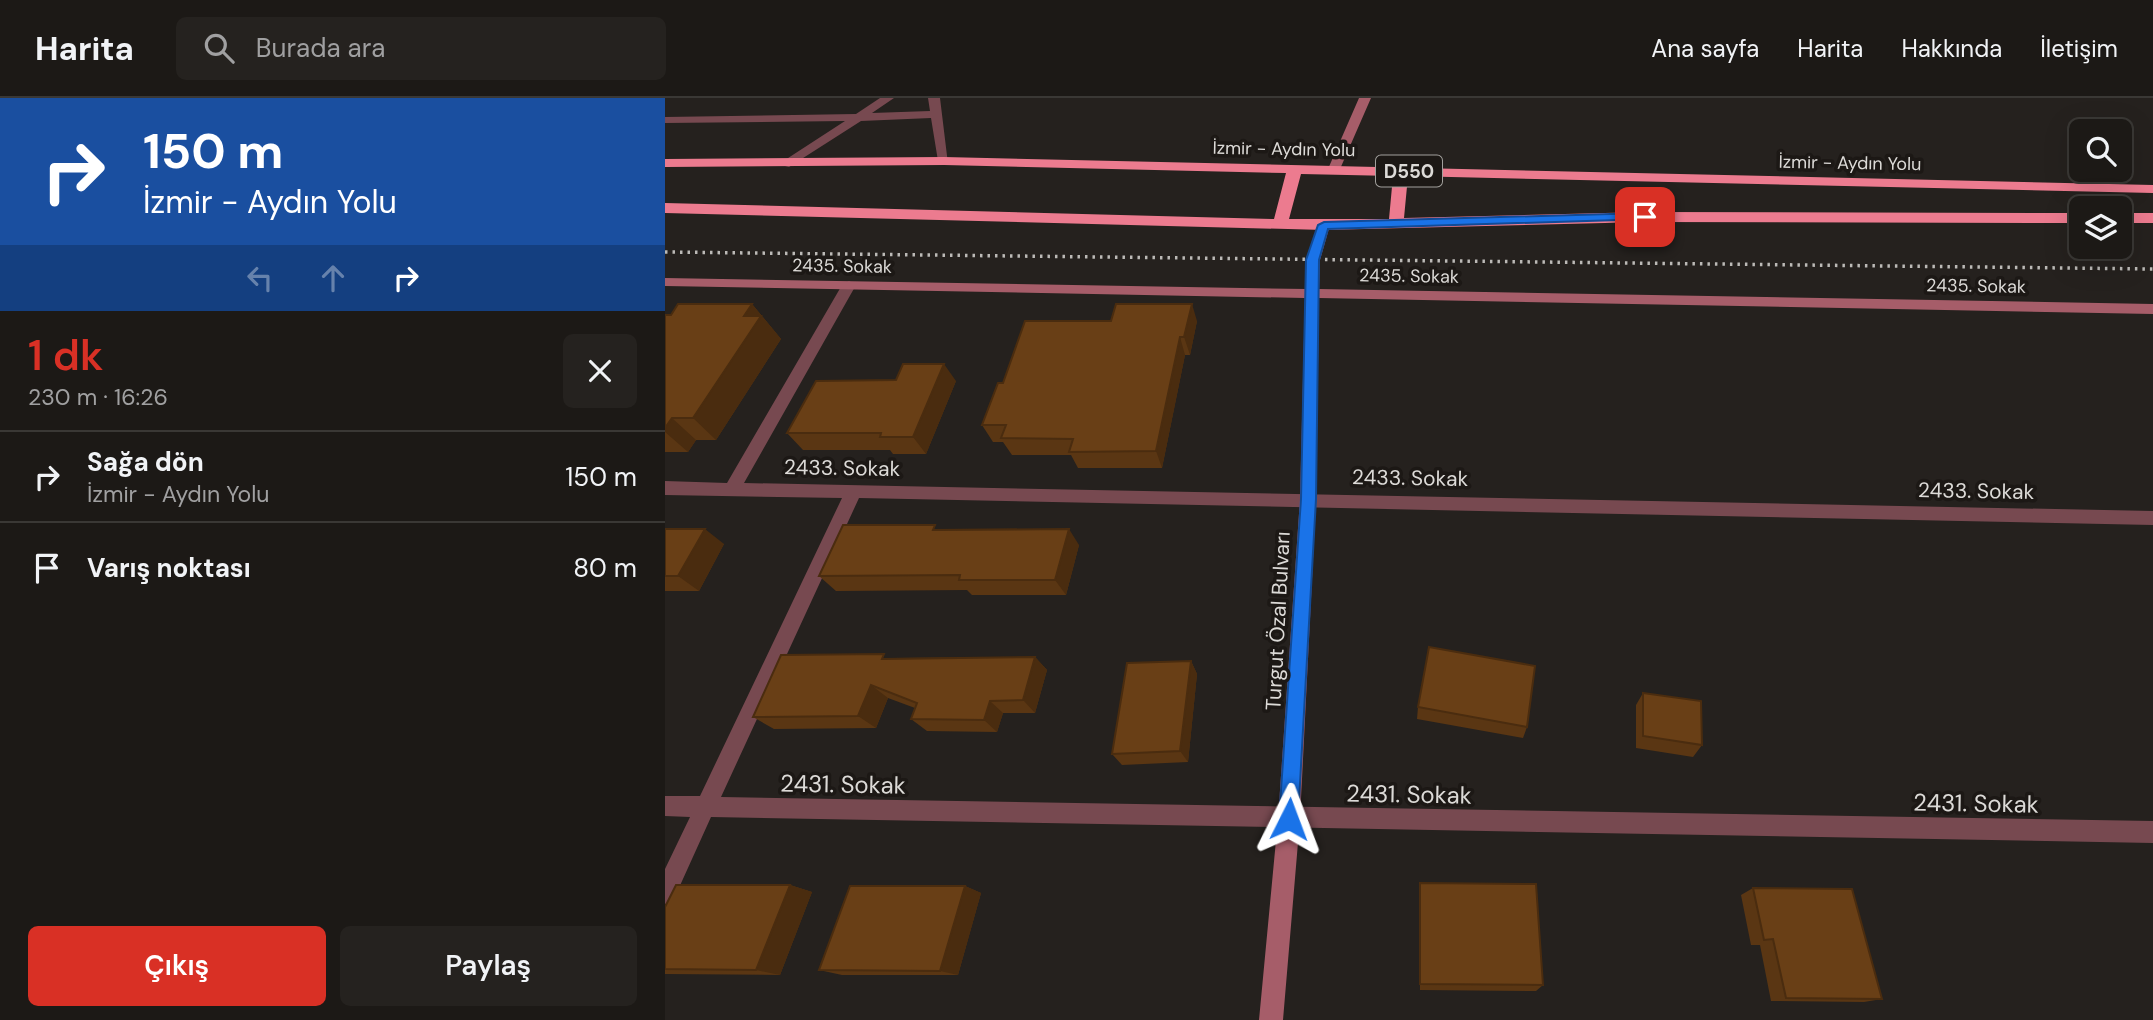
<!DOCTYPE html>
<html lang="tr">
<meta charset="utf-8">
<style>
:root{--surface:#1c1916;--page:#25221f;--text:#f1f3f6;--muted:#a0a0a1;--line:#3a3835;--accent:#d93025}
body{margin:0;font-family:"DM Sans",sans-serif;background:var(--page);color:var(--text);height:100vh;display:flex;flex-direction:column;font-size:26px;white-space:nowrap}
*{box-sizing:border-box;margin:0}
p{font-size:23px;color:var(--muted)}
.icon{flex:none;width:38px;height:38px;fill:none;stroke:currentColor;stroke-width:2;stroke-linecap:round;stroke-linejoin:round}
.map{position:relative;flex:1;overflow:hidden}
.details{display:flex;flex-direction:column;background:var(--surface);width:665px}
.details>*{flex:none}
.hud{background:#1a4fa0;color:#fff;overflow:hidden}
.tools{position:absolute;left:1404px;top:21px;display:grid;gap:14px}
.tools a{display:grid;place-items:center;width:63px;height:63px;border-radius:10px;background:var(--surface);box-shadow:0 7px 28px #0002,0 0 0 2px var(--line);font-size:35px}
.pin{position:absolute;display:grid;place-items:center;width:60px;height:60px;color:#fff;margin:-30px;border-radius:14px;box-shadow:0 4px 10px #0006}
.me{position:absolute;width:77px;margin:-38px;rotate:3deg;stroke-linejoin:round;filter:drop-shadow(0 0 5px #0008)}
.turn{display:flex;align-items:center;gap:24px;height:147px;padding:0 28px;font-size:32px}
.turn .icon{width:91px;height:91px;stroke-width:2.5}
.turn b{display:block;font-size:49px;line-height:60px}
.lanes{display:flex;align-items:center;height:66px;padding:0 28px;background:#0003;justify-content:center;gap:35px;direction:ltr}
.lanes .off{opacity:.35}
.round{display:grid;place-items:center;flex:none;width:74px;height:74px;border-radius:10px;background:var(--page)}
.headline{display:flex;align-items:center;justify-content:space-between;height:119px;padding:0 28px}
h1{font-size:42px;font-weight:600;line-height:52px;color:var(--accent)}
.primary-button{display:flex;gap:14px;margin-top:auto;padding:14px 28px}
.primary-button a{flex:1;height:80px;border-radius:10px;background:var(--accent);color:#fff;font-size:28px;font-weight:600;line-height:80px;text-align:center}
.primary-button a+a{background:var(--page);color:var(--text)}
ul{padding:0;list-style:none}
li{display:flex;align-items:center;gap:21px;height:91px;padding:0 28px;border-top:2px solid var(--line)}
li div{flex:1}
li b{display:block;font-size:26px}
li em{font-style:normal}
header{display:flex;align-items:center;gap:42px;box-sizing:border-box;height:98px;padding:0 35px;background:var(--surface);border-bottom:2px solid var(--line)}
header strong{font-size:33px}
nav{display:flex;gap:38px;margin-inline-start:auto;font-size:24px}
.search{width:490px;height:63px;background:var(--page);display:flex;align-items:center;gap:18px;box-sizing:border-box;padding:0 24px;border-radius:10px;color:var(--muted);font-size:26px}
main{display:flex;flex:1;min-height:0}
.map>svg:first-child{display:block}
.lines{fill:none;stroke-linecap:round;stroke-linejoin:round}
.street{fill:#774950;fill-rule:evenodd}
.secondary{fill:#a65d69;fill-rule:evenodd}
.highway{fill:#ec7b8f;fill-rule:evenodd}
.rail{stroke:#bcbab7;stroke-width:3.5;stroke-dasharray:2.5 5;stroke-linecap:butt}
.wall{fill:#5a3613}
.shaded-wall{fill:#4a2c0f}
.building{fill:#693f16;stroke:#4a2c0f;stroke-width:2}
.route{fill:#1a73e8;stroke:#114b97;stroke-width:2}
.labels{text-anchor:middle;dominant-baseline:central;stroke-width:7;stroke-linejoin:round;paint-order:stroke}
.far-street-label{font-size:18px;fill:#dcdad7;stroke:#1c1815}
.shield{fill:#1c1815;stroke:#a2a09d;stroke-width:2}
.shield-label{font-size:19px;font-weight:bold;fill:#dcdad7}
.street-label{font-size:21px;fill:#dcdad7;stroke:#1c1815}
.near-street-label{font-size:24px;fill:#dcdad7;stroke:#1c1815}
</style>
<header>
<strong>Harita</strong>
<div class="search"><svg class="icon" aria-label="search" viewBox="0 0 24 24"><circle cx="10" cy="10" r="6"/><path d="M15 15l6 6"/></svg>Burada ara</div>
<nav><a>Ana sayfa</a><a>Harita</a><a>Hakkında</a><a>İletişim</a></nav>
</header>
<main>
<section class="details">
<div class="hud">
<div class="turn"><svg class="icon" aria-label="right" viewBox="0 0 24 24"><path d="M7 20v-9h11M14 6l5 5-5 5"/></svg><div><b>150 m</b>İzmir - Aydın Yolu</div></div>
<div class="lanes"><svg class="icon off" aria-label="left" viewBox="0 0 24 24"><path d="M17 20v-9H6M10 6l-5 5 5 5"/></svg><svg class="icon off" aria-label="ahead" viewBox="0 0 24 24"><path d="M12 20V5M6 11l6-6 6 6"/></svg><svg class="icon" aria-label="right" viewBox="0 0 24 24"><path d="M7 20v-9h11M14 6l5 5-5 5"/></svg></div>
</div>
<div class="headline"><div><h1>1 dk</h1><p>230 m · 16:26</p></div><a class="round"><svg class="icon" aria-label="close" viewBox="0 0 24 24"><path d="M6 6l12 12M18 6L6 18"/></svg></a></div>
<ul>
<li><svg class="icon" aria-label="right" viewBox="0 0 24 24"><path d="M7 20v-9h11M14 6l5 5-5 5"/></svg><div><b>Sağa dön</b><p>İzmir - Aydın Yolu</p></div><em>150 m</em></li>
<li><svg class="icon" aria-label="arrive" viewBox="0 0 24 24"><path d="M6 21V4h12l-3 4 3 4H6"/></svg><div><b>Varış noktası</b></div><em>80 m</em></li>
</ul>
<div class="primary-button"><a>Çıkış</a><a>Paylaş</a></div>
</section>
<div class="map">
<svg width="1488" height="922" viewBox="0 0 1488 922">
<rect width="100%" height="100%" fill="#25211e"/>
<g class="lines">
<path class="street" d="M 215,0 L 229,0 L 207,15 L 265,13 L 263,0 L 275,0 L 283,66 L 273,63 L 266,20 L 196,23 L 124,69 L 120,68 L 120,62 L 180,23 L 0,25 L 0,19 L 191,16 Z
M 184,183 L 191,187 L 79,385 L 1488,413 L 1488,427 L 194,400 L 56,699 L 1488,723 L 1488,745 L 46,719 L 8,803 L 0,806 L 0,771 L 25,719 L 0,718 L 0,698 L 35,698 L 177,400 L 0,397 L 0,383 L 62,385 L 177,187 Z"/>
<path class="secondary" d="M 694,0 L 706,0 L 675,71 L 665,74 L 663,71 Z
M 659,123 L 665,127 L 655,162 L 654,191 L 1488,206 L 1488,216 L 654,200 L 651,401 L 635,721 L 618,922 L 594,922 L 613,721 L 635,401 L 640,200 L 0,188 L 0,180 L 641,191 L 641,162 L 653,127 Z"/>
<path class="highway" d="M 279,59 L 1488,87 L 1488,95 L 743,78 L 739,120 L 980,114 L 1416,115 L 1416,125 L 980,124 L 659,132 L 0,115 L 0,105 L 609,121 L 621,75 L 279,67 L 0,69 L 0,61 ZM 636,76 L 728,78 L 724,121 L 624,121 Z
M 1454,115 L 1488,115 L 1488,125 L 1454,125 Z"/>
<path class="rail" d="M 0,154 L 1488,171"/>
</g>
<path class="wall" d="M 87,206 L 116,241 L 51,342 L 31,342 L 23,354 L 0,354 L 0,217 Z
M 532,223 L 525,257 L 520,257 L 497,370 L 413,370 L 406,357 L 347,357 L 338,344 L 328,344 L 317,327 L 338,285 Z
M 291,283 L 261,356 L 228,356 L 225,352 L 138,352 L 122,335 Z
M 0,431 L 59,446 L 34,493 L 0,493 Z
M 274,432 L 414,447 L 401,497 L 307,497 L 302,492 L 171,493 L 154,478 Z
M 370,559 L 382,572 L 370,615 L 338,615 L 332,634 L 262,633 L 246,621 L 250,610 L 223,600 L 211,630 L 109,631 L 88,619 L 225,560 Z
M 526,563 L 532,576 L 523,664 L 457,667 L 447,656 Z
M 978,595 L 1037,647 L 1028,659 L 971,650 L 971,607 Z
M 753,609 L 862,629 L 858,640 L 752,621 Z
M 755,785 L 878,887 L 871,893 L 755,892 Z
M 125,787 L 147,794 L 115,877 L 0,876 L 0,809 Z
M 300,788 L 316,795 L 293,877 L 177,877 L 154,872 Z
M 1088,790 L 1217,901 L 1199,904 L 1106,903 L 1095,847 L 1086,847 L 1076,797 Z"/>
<path class="shaded-wall" d="M 87,206 L 116,241 L 51,342 L 28,320 L 79,218 Z
M 527,206 L 532,223 L 525,257 L 519,239 Z
M 515,239 L 520,257 L 497,370 L 491,353 Z
M 279,266 L 291,283 L 261,356 L 248,339 Z
M 7,320 L 31,342 L 23,354 L 0,334 L 0,330 Z
M 40,431 L 59,446 L 34,493 L 13,478 Z
M 404,431 L 414,447 L 401,497 L 390,482 Z
M 370,559 L 382,572 L 370,615 L 358,602 Z
M 526,563 L 532,576 L 523,664 L 515,653 Z
M 206,587 L 223,600 L 211,630 L 193,618 Z
M 325,603 L 338,615 L 332,634 L 319,622 Z
M 125,787 L 147,794 L 115,877 L 91,872 Z
M 300,788 L 316,795 L 293,877 L 275,873 Z"/>
<path class="building" d="M 13,206 L 87,206 L 79,218 L 96,218 L 28,320 L 7,320 L 0,330 L 0,217 L 6,217 Z
M 451,206 L 527,206 L 519,239 L 515,239 L 491,353 L 404,354 L 408,341 L 336,340 L 341,327 L 317,327 L 333,285 L 338,285 L 360,223 L 446,223 Z
M 238,266 L 279,266 L 248,339 L 215,339 L 216,335 L 122,335 L 151,283 L 231,282 Z
M 178,427 L 270,427 L 268,432 L 404,431 L 390,482 L 294,482 L 295,477 L 154,478 Z
M 0,431 L 40,431 L 13,478 L 0,478 Z
M 764,549 L 870,568 L 862,629 L 753,609 Z
M 219,556 L 217,561 L 370,559 L 358,602 L 325,603 L 319,622 L 246,621 L 252,605 L 206,587 L 193,618 L 88,619 L 116,557 Z
M 526,563 L 515,653 L 447,656 L 462,565 Z
M 978,595 L 1036,603 L 1037,647 L 978,638 Z
M 755,785 L 871,786 L 878,887 L 755,886 Z
M 11,787 L 125,787 L 91,872 L 0,871 L 0,809 Z
M 185,788 L 300,788 L 275,873 L 154,872 Z
M 1088,790 L 1187,791 L 1217,901 L 1121,900 L 1108,841 L 1099,842 Z"/>
<path class="route" d="M 980,115 L 984,116 L 984,121 L 663,131 L 654,162 L 651,401 L 633,721 L 631,727 L 624,730 L 617,727 L 614,721 L 636,401 L 641,162 L 653,127 L 659,124 Z"/>
<g class="labels">
<g class="far-street-label">
<text transform="translate(619 51) rotate(1)">İzmir - Aydın Yolu</text>
<text transform="translate(1185 65) rotate(1)">İzmir - Aydın Yolu</text>
<text transform="translate(177 168) rotate(1)">2435. Sokak</text>
<text transform="translate(744 178) rotate(1)">2435. Sokak</text>
<text transform="translate(1311 188) rotate(1)">2435. Sokak</text>
</g>
<rect class="shield" x="711" y="57.5" width="66" height="31" rx="5"/>
<g class="shield-label">
<text x="744" y="73">D550</text>
</g>
<g class="street-label">
<text transform="translate(177 370) rotate(1)">2433. Sokak</text>
<text transform="translate(745 380) rotate(1)">2433. Sokak</text>
<text transform="translate(1311 393) rotate(1)">2433. Sokak</text>
<text transform="translate(613 523) rotate(-87)">Turgut Özal Bulvarı</text>
</g>
<g class="near-street-label">
<text transform="translate(178 686) rotate(1)">2431. Sokak</text>
<text transform="translate(744 696) rotate(1)">2431. Sokak</text>
<text transform="translate(1311 705) rotate(1)">2431. Sokak</text>
</g>
</g>
</svg>
<div class="tools">
<a><svg class="icon" aria-label="search" viewBox="0 0 24 24"><circle cx="10" cy="10" r="6"/><path d="M15 15l6 6"/></svg></a>
<a><svg class="icon" aria-label="layers" viewBox="0 0 24 24"><path d="M12 4l9 5-9 5-9-5zM3 14l9 5 9-5"/></svg></a>
</div>
<div class="pin" style="left:980px;top:119px;background:#d93025"><svg class="icon" aria-label="arrive" viewBox="0 0 24 24"><path d="M6 21V4h12l-3 4 3 4H6"/></svg></div>
<svg class="me" style="left:624px;top:721px" viewBox="-20 -20 40 40"><path d="M0-17L14 15 0 8-14 15z" fill="#1a73e8" stroke="#fff" stroke-width="4"/></svg>
</div>
</main>
